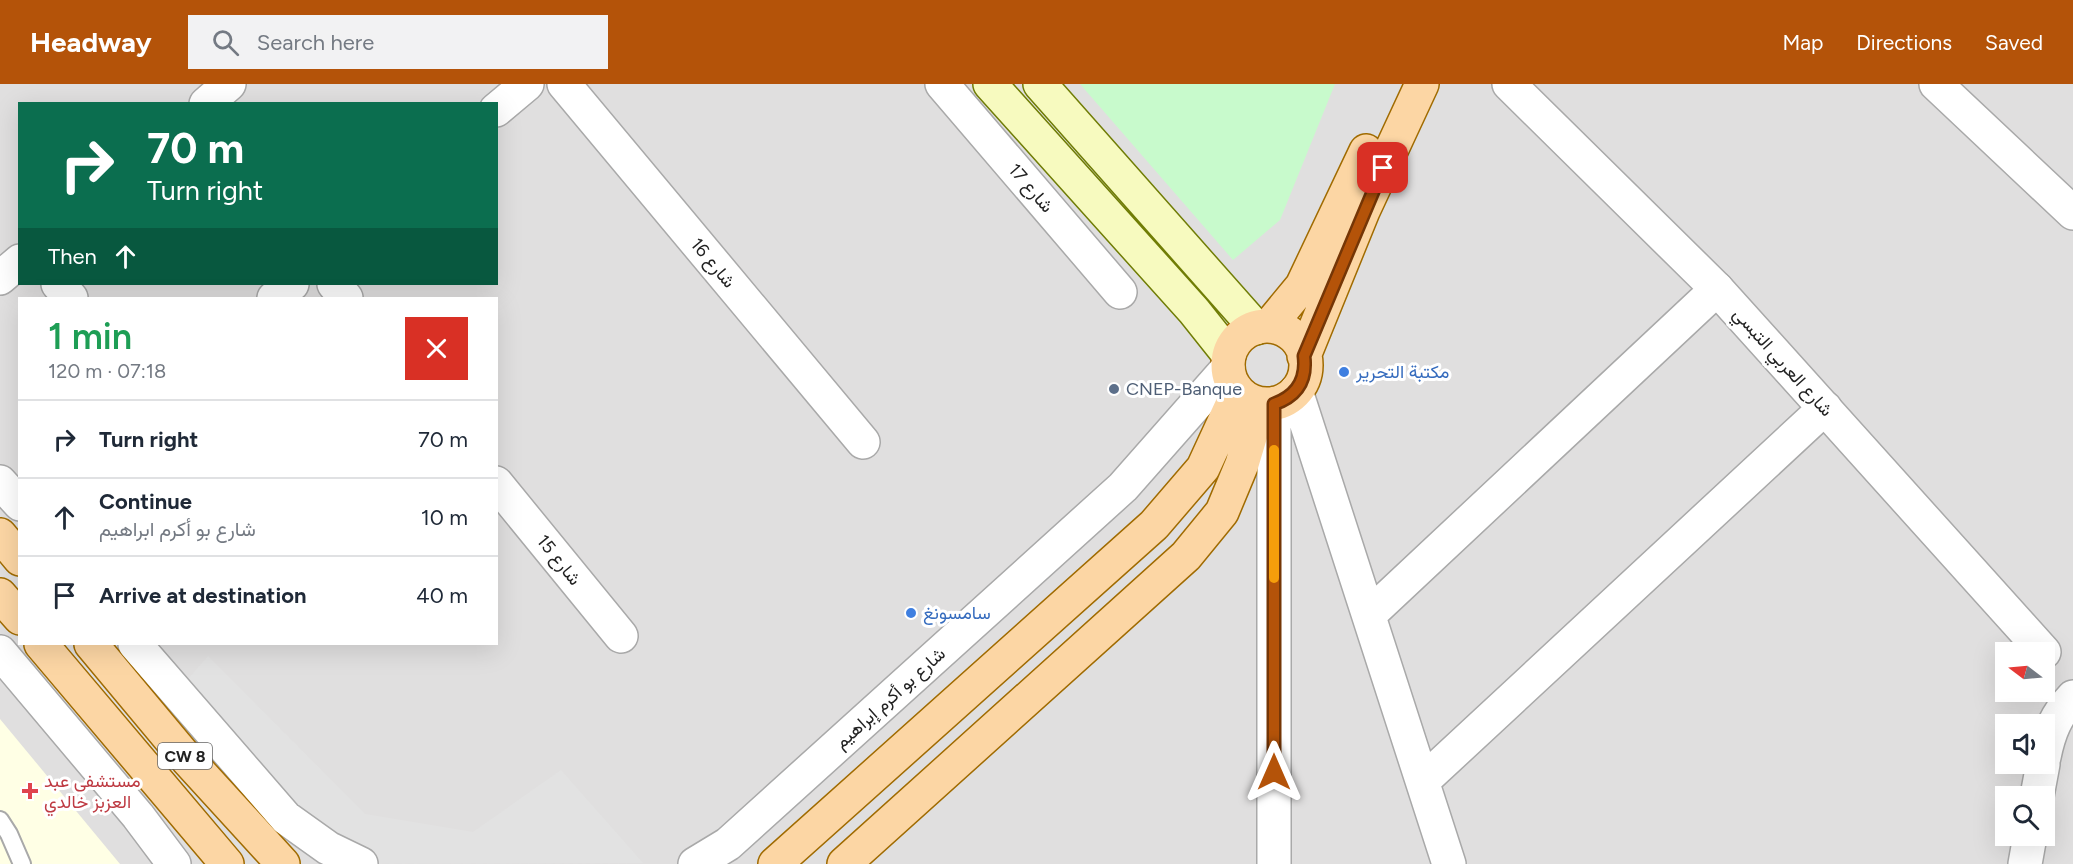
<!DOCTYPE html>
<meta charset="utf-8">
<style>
:root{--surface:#fff;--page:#f2f2f3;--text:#1f2937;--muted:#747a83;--line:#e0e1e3;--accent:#b45309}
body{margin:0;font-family:Figtree,Vazirmatn,sans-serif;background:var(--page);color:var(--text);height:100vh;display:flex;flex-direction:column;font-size:22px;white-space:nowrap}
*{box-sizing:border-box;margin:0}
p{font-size:20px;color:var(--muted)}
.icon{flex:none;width:33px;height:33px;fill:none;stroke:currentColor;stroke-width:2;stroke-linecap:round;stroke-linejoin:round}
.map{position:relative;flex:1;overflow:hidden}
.side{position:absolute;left:18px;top:213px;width:480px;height:348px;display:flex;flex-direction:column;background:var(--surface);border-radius:0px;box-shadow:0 6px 24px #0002}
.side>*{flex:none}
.guide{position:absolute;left:18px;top:18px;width:480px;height:183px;border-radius:0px;box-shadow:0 6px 24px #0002;background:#0b6e4f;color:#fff;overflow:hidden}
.needle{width:39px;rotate:286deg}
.fabs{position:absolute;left:1995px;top:558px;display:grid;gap:12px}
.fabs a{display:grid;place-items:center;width:60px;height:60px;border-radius:0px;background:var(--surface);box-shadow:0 6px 24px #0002;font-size:30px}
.pin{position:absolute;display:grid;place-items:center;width:51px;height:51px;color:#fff;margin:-26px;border-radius:12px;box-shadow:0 3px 9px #0006}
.me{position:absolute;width:66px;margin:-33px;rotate:0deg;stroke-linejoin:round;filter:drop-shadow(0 0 4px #0008)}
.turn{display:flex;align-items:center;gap:21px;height:126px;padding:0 30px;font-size:27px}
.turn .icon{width:78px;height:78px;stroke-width:2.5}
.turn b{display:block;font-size:42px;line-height:51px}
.then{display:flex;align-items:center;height:57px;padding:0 30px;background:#0003;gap:12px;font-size:22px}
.round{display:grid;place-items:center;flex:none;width:63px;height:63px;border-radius:0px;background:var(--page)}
.overview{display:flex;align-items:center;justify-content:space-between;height:102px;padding:0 30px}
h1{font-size:36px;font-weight:600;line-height:45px;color:#1e9e55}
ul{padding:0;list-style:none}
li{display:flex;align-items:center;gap:18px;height:78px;padding:0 30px;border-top:2px solid var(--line)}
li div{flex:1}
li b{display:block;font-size:22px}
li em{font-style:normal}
header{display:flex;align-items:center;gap:36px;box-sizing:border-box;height:84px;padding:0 30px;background:var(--accent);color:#fff}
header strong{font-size:28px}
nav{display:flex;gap:33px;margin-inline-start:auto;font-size:21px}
.search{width:420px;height:54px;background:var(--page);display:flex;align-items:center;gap:15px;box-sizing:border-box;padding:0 21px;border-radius:0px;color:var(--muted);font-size:22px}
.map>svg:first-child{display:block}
.residential{fill:#e0dfdf;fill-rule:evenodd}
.education{fill:#ffffe5}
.park{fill:#c8facc}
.parking{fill:#e2e2e2}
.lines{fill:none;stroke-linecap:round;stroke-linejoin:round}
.service-casing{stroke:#a9a9a9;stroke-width:20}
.minor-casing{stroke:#a9a9a9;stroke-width:36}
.tertiary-casing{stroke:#a9a9a9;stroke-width:36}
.secondary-casing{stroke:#707d05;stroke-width:36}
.primary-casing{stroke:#a06b00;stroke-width:36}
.service{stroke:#fff;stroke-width:16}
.minor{stroke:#fff;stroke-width:33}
.tertiary{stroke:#fff;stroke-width:33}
.secondary{stroke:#f7fabf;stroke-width:33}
.primary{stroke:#fcd6a4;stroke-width:33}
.route-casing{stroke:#753606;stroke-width:15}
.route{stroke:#b45309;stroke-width:10}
.slow{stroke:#f59e0b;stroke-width:10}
.shop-dot{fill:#3f7fe0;stroke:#fff;stroke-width:2}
.service-dot{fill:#5c6f8a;stroke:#fff;stroke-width:2}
.health-dot{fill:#e0444e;stroke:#fff;stroke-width:2}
.labels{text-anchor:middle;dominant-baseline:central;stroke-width:6;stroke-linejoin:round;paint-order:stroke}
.shield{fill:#fff;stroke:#646464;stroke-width:1.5}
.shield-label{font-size:16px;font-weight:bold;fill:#222}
.street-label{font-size:18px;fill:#222;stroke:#fff}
.shop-label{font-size:18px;fill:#366cbe;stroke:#fff;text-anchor:start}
.service-label{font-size:18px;fill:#4e5e75;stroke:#fff;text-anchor:start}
.health-label{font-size:18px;fill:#be3a42;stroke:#fff;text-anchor:start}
</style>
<header>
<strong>Headway</strong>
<div class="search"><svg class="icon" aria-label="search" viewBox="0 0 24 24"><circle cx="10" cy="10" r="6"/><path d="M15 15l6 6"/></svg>Search here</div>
<nav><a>Map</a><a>Directions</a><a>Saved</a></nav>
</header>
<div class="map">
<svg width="2073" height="780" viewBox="0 0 2073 780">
<rect width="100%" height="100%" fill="#f2efe9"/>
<path class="residential" d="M 0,0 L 2073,0 L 2073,780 L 0,780 ZM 20,20 L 496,20 L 496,200 L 20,200 ZM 20,214 L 496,214 L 496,560 L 20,560 ZM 2006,568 L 2044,568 L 2044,608 L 2006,608 ZM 2006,640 L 2044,640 L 2044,680 L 2006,680 ZM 2006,712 L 2044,712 L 2044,752 L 2006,752 Z"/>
<path class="education" d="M 0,635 L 120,780 L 0,780 Z"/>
<path class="park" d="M 1080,0 L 1335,0 L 1280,136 L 1233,176 Z"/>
<path class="parking" d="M 208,572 L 365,730 L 473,748 L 561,686 L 643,779 L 326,780 L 183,601 Z"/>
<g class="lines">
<g class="service-casing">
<path id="service" d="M 0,736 L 9,750 L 22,780"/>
</g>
<g class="minor-casing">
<path id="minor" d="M 564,0 L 863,358
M 942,0 L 1120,208
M 1936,0 L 2073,129
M 206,20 L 229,0
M 496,26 L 527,0
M 0,194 L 20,177
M 58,200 L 71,214
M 334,200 L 346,214
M 274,214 L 292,200
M 1296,307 L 1449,780
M 1274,320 L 1274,780
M 0,398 L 20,420
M 496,399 L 621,552
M 1370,530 L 1717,205
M 135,560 L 286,734 L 328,764 L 361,780
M 0,568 L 138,732 L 174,780
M 1423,697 L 1825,324
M 695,780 L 728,760 L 1123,403 L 1228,284"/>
</g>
<g class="tertiary-casing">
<path id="tertiary" d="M 1509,0 L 1717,205 L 2044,568
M 2044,673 C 2049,648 2056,631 2073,613
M 2037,712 L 2043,680
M 2025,780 L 2030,752"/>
</g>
<g class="secondary-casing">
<path id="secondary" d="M 990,0 L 1194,227 L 1229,271
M 1040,0 L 1256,244"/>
</g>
<g class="primary-casing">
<path id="primary" d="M 1269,242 L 1302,202 L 1366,67
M1228 281a39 39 0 1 1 78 0a39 39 0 1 1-78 0Z
M 1304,272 L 1363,127 L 1422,0
M 0,451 L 20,475
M 0,511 L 20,534
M 41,560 L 227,780
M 91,560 L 187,675 L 283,780
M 775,780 L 1154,441 L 1203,384 L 1238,308
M 844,780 L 1186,472 L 1222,428 L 1242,380 L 1260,320"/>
</g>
<use href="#service" class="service"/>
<use href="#minor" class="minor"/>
<use href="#tertiary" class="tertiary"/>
<use href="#secondary" class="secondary"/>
<use href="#primary" class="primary"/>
</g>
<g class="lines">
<g class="route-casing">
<path id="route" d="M 1274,688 L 1274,320 C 1297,312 1307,296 1304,272 L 1383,84"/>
</g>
<use href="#route" class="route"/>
<path class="slow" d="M 1274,366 L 1274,494"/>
</g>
<g class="shop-dot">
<circle cx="1344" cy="288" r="6"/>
<circle cx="911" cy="529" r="6"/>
</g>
<circle class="service-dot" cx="1114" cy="305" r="6"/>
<path class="health-dot" d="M27 698h6v6h6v6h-6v6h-6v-6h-6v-6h6z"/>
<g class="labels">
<rect class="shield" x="158" y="659" width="54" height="26" rx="4.5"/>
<g class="shield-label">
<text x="185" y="672">CW 8</text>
</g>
<g class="street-label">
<text transform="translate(1031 104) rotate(49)">شارع 17</text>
<text transform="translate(713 179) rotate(50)">شارع 16</text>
<text transform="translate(1783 278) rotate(48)">شارع العربي التبسي</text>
<text transform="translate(559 476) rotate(51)">شارع 15</text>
<text transform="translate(890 614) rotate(-42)">شارع بو أكرم إبراهيم</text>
</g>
<g class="shop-label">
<text x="1356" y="288">مكتبة التحرير</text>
<text x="923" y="529">سامسونغ</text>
</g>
<g class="service-label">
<text x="1126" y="305">CNEP-Banque</text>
</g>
<g class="health-label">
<text x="44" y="697">مستشفى عبد<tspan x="44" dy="21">العزبز خالدي</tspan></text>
</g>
</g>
</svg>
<div class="fabs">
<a><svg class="needle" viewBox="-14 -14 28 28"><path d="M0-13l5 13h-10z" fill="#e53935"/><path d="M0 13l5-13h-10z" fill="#747a83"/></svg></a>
<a><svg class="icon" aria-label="sound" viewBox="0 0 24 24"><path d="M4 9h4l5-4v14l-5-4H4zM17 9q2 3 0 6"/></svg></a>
<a><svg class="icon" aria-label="search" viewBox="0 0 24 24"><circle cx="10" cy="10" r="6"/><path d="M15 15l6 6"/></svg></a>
</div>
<div class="pin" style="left:1383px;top:84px;background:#d93025"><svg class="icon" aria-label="arrive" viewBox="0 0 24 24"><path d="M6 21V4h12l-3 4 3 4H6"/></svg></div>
<svg class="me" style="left:1274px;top:688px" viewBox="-20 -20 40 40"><path d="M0-17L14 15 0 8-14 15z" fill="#b45309" stroke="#fff" stroke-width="4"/></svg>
<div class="guide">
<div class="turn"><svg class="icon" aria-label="right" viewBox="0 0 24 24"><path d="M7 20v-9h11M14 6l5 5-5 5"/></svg><div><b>70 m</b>Turn right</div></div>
<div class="then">Then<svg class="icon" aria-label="ahead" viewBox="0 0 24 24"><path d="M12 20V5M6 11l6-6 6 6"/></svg></div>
</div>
<section class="side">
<div class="overview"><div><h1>1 min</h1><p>120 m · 07:18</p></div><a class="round" style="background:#d93025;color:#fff"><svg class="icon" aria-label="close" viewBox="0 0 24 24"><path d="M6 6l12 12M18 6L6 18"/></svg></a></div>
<ul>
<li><svg class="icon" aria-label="right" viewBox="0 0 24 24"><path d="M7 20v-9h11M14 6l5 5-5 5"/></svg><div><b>Turn right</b></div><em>70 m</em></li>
<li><svg class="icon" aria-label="ahead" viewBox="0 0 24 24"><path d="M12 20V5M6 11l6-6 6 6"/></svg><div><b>Continue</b><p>شارع بو أكرم ابراهيم</p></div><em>10 m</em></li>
<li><svg class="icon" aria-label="arrive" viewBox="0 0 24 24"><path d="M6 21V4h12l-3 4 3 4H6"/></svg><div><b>Arrive at destination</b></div><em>40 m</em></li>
</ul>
</section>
</div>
